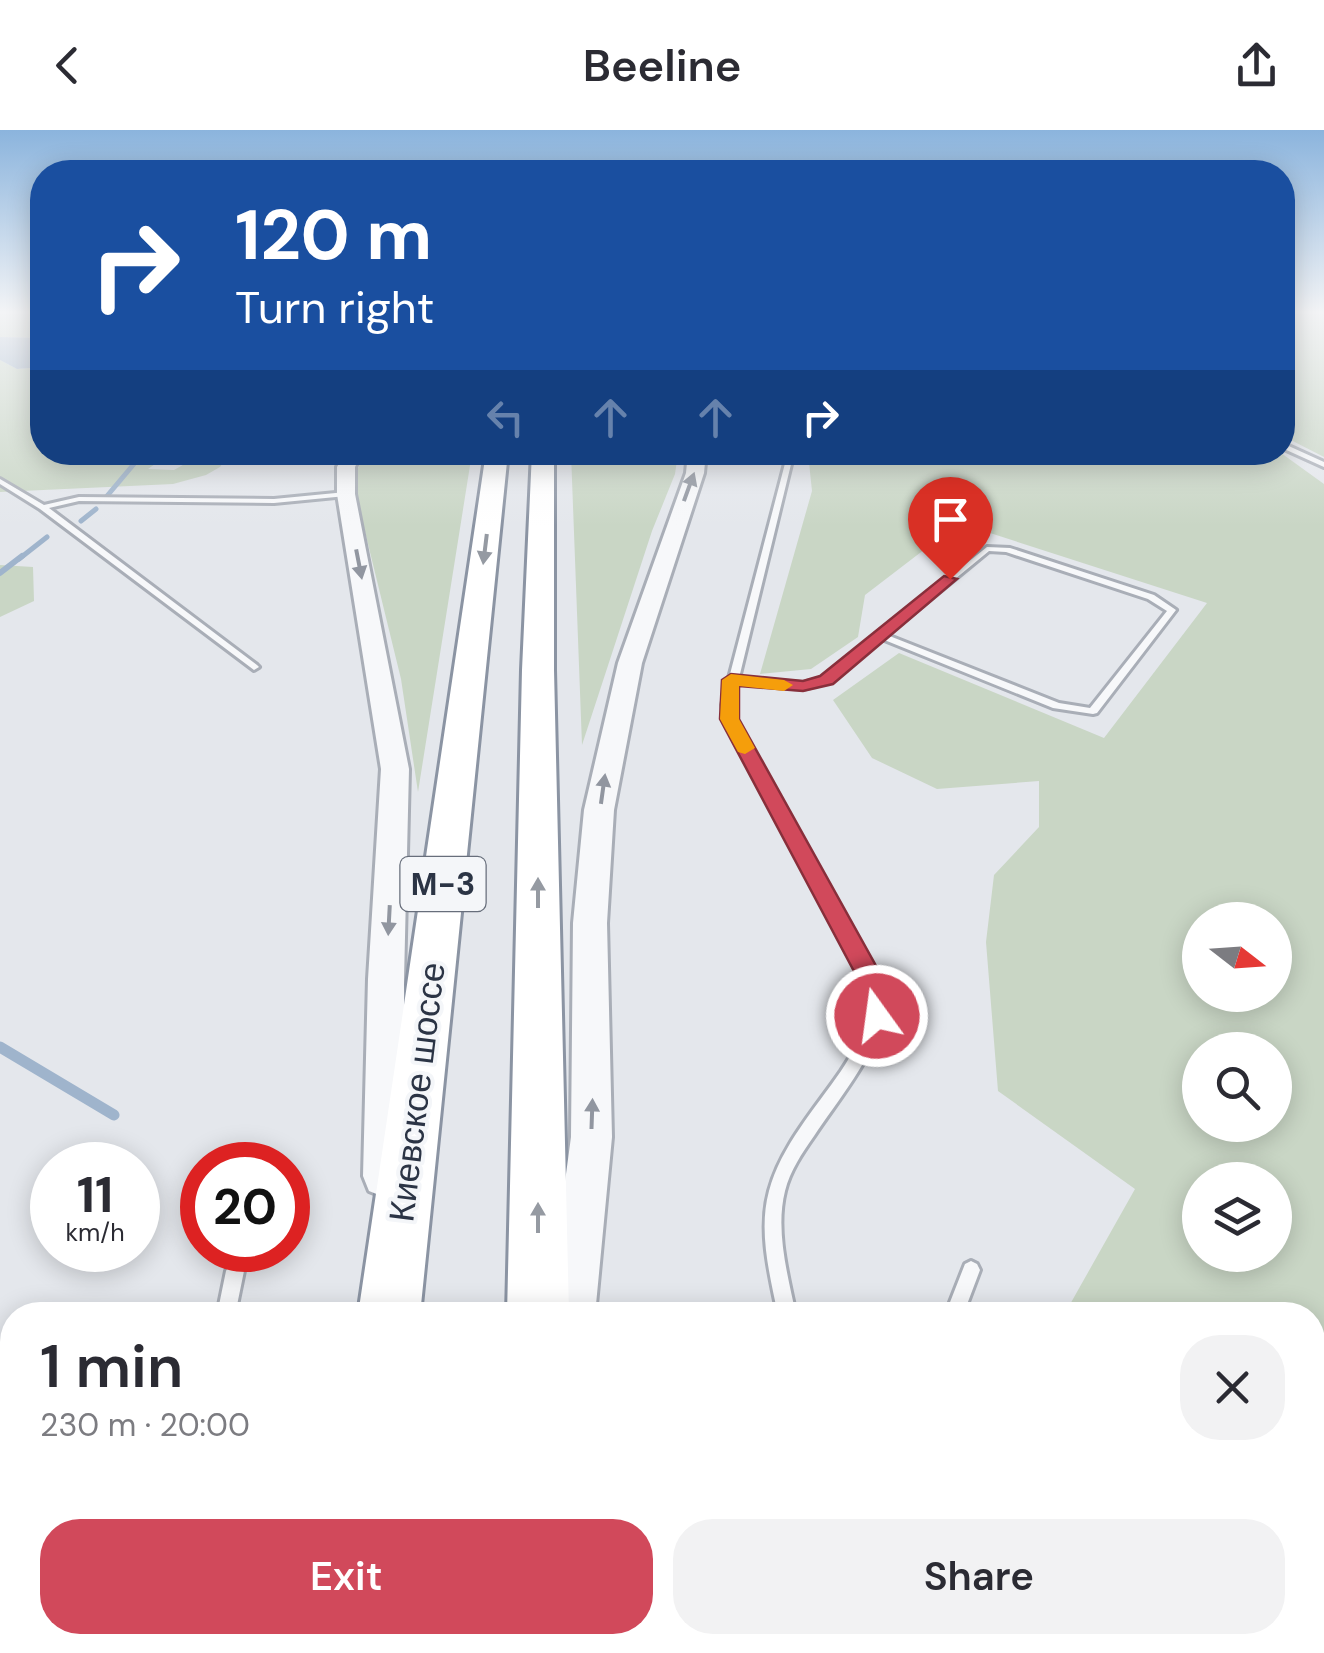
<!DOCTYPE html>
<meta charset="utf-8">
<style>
:root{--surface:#fff;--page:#f2f2f3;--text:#2b2b33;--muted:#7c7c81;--accent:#d1495b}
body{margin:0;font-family:"DM Sans",sans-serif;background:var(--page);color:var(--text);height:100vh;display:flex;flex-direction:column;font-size:38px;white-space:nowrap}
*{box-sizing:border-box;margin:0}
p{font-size:32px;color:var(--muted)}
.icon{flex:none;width:55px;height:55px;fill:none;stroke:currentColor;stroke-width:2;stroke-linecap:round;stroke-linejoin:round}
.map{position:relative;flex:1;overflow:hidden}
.panel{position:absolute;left:0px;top:1172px;width:1325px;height:352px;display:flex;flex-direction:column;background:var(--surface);border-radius:40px 40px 0 0;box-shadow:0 5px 25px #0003}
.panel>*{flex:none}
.top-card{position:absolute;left:30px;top:30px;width:1265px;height:305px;border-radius:40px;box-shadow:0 5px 25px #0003;background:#1a4fa0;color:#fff;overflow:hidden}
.needle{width:65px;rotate:107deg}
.buttons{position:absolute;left:1182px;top:772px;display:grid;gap:20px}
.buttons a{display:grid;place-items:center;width:110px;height:110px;border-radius:50%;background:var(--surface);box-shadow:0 5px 25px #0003;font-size:50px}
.speed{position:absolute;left:30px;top:1012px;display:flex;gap:20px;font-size:50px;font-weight:700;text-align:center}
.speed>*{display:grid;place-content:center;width:130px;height:130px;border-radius:50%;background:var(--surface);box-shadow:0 5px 25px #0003;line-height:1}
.speed small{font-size:25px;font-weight:400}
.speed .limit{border:15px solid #d22;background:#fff;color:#111}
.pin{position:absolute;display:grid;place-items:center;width:85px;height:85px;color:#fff;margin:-102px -42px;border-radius:50% 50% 50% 0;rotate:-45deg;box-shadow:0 0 10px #0007}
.pin .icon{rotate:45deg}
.me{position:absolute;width:110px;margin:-55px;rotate:346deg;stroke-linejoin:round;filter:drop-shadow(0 0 8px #0008)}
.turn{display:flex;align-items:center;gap:35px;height:210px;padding:0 40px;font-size:45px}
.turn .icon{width:130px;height:130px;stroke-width:2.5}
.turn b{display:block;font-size:70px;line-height:85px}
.lanes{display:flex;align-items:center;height:95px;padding:0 40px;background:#0003;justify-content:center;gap:50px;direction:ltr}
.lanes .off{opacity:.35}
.round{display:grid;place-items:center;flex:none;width:105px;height:105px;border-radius:40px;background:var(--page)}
.overview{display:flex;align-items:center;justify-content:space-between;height:170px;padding:0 40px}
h1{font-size:60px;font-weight:600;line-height:75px}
.cta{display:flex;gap:20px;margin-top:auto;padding:20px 40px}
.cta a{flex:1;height:115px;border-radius:40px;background:var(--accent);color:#fff;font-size:40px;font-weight:600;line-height:115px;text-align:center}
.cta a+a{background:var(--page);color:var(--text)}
header{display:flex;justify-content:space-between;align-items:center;height:130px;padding:0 40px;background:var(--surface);font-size:45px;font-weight:600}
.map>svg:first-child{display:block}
.green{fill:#c9d6c5;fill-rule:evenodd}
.water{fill:#9fb4cc}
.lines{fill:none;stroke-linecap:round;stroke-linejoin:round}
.stream-far2{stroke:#9fb4cc;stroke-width:5}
.stream-far1{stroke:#9fb4cc;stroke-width:6}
.stream{stroke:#9fb4cc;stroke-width:11}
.service-casing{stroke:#a9aeb7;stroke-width:6}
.tertiary-casing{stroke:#a9aeb7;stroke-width:6}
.trunk-casing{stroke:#8b94a3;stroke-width:6}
.service{fill:#f7f8fa;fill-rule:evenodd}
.tertiary{fill:#f7f8fa;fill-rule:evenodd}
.trunk{fill:#fff;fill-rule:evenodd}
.oneway{fill:#9196a0}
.oneway2{fill:#959aa2}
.route{fill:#d1495b;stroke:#882f3b;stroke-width:2.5}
.slow{fill:#f59e0b}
.labels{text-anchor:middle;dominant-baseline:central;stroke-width:8;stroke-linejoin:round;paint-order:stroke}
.shield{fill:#f4f6f9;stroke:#676e7b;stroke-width:2.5}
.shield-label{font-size:32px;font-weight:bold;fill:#2b3445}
.street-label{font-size:35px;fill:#2b3445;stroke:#f4f6f9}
</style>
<header><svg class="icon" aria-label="back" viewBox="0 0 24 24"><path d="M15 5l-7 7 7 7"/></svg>Beeline<svg class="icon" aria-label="share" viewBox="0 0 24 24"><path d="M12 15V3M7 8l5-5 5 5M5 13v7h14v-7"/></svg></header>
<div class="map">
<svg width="1324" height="1523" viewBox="0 0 1324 1523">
<rect width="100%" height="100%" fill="#e4e7ec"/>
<path class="green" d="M 0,183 L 42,183 L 42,208 L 0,207 Z
M 1282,183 L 1324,183 L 1324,327 L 1283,306 Z
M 0,230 L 17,239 L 42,237 L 42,322 L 163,323 L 169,324 L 148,339 L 174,340 L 204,323 L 230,323 L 220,337 L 206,345 L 173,354 L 0,362 Z
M 365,322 L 472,323 L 418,662 L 401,549 L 358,373 L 356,343 Z
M 571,323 L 678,323 L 675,344 L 652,401 L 582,615 Z
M 808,323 L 1281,323 L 1324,354 L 1324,1523 L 1050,1523 L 1047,1513 L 1312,1512 L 1312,1185 L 1064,1185 L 1135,1059 L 998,961 L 986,812 L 994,745 L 1039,697 L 1039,651 L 937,659 L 872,628 L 833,570 L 899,523 L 1104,608 L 1207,473 L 959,393 L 865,465 L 858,507 L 811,539 L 760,544 L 812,361 ZM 1275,790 L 1275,865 L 1200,865 L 1200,790 ZM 1275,920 L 1275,995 L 1200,995 L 1200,920 ZM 1275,1050 L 1275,1125 L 1200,1125 L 1200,1050 Z
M 0,435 L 33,437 L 34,471 L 0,487 Z"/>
<path class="water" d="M 0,207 L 42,208 L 42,237 L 17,239 L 0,230 Z"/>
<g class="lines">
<path class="stream-far2" d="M 107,366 L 144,322
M 81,391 L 96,379
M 19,429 L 47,407"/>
<path class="stream-far1" d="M 0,443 L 22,426"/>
<path class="stream" d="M 0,917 L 114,985"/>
<g class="service-casing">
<path id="service" d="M 1282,313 L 1324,332 L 1324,337 L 1282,318 Z
M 788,322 L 794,322 L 739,548 L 803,553 L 823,548 L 987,417 L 1010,418 L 1154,465 L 1176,480 L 1097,583 L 1093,584 L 1053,578 L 882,509 L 829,552 L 803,559 L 737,553 L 732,575 L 734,589 L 884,861 C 884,869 884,877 883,884 C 875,927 837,971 814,1006 C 802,1023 790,1041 785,1061 C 775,1101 788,1146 796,1185 L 778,1185 C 770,1146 758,1101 769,1061 C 781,1016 815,979 841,941 C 852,924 864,905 869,885 C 870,877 870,869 870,861 L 724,589 L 722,575 L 728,552 L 726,550 L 729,548 ZM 989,421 L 1006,422 L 1148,469 L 1167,481 L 1090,578 L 1059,573 L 887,505 Z
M 0,349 L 44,375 L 79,367 L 274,369 L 346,362 L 350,364 L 346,366 L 274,373 L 79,371 L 49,378 L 257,535 L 259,537 L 254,540 L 40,379 L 0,354 Z
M 971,1131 L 977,1134 L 980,1140 L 963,1185 L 945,1185 L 965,1134 Z
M 235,1132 L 241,1135 L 244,1141 L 235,1185 L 217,1185 L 226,1141 L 229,1135 Z
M 124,1512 L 146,1512 L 146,1523 L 124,1523 Z
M 171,1512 L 198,1512 L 192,1523 L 166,1523 Z
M 839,1512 L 861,1512 L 863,1523 L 841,1523 Z
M 984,1512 L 1006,1512 L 1009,1523 L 987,1523 Z"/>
</g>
<g class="tertiary-casing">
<path id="tertiary" d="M 345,322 L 362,322 L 355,337 L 355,364 L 409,639 L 404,849 L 405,1046 L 399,1061 L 384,1067 L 369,1061 L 363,1046 L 368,849 L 381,639 L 337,364 L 337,337 Z
M 688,322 L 706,322 L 704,343 L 642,533 L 614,680 L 607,793 L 612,1007 L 595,1185 L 547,1185 L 571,1007 L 573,793 L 584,680 L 618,533 L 686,343 Z"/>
</g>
<g class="trunk-casing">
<path id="trunk" d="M 486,322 L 508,322 L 420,1185 L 358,1185 Z
M 532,322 L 554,322 L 554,540 L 569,1185 L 507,1185 L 522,540 Z
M 316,1512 L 392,1512 L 391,1523 L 315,1523 Z
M 499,1512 L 575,1512 L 575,1523 L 499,1523 Z"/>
</g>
<use href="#service" class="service"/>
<use href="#tertiary" class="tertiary"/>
<use href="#trunk" class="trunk"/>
</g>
<defs><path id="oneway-solid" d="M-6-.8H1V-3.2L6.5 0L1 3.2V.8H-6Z" transform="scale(2.5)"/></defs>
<g class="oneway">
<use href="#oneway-solid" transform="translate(689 357) rotate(-70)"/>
<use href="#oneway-solid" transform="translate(359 434) rotate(79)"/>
<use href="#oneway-solid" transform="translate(603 659) rotate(-82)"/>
<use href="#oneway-solid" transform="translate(389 790) rotate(93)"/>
<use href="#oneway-solid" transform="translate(592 984) rotate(-88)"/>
</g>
<g class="oneway2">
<use href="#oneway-solid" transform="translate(485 419) rotate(97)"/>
<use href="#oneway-solid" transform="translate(538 763) rotate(-90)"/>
<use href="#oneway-solid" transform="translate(538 1088) rotate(-90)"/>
</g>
<linearGradient id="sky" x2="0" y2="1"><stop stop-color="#8bb4dd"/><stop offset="0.46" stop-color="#f3f4f6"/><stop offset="1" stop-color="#f3f4f6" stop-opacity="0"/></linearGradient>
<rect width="1324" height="396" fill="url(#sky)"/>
<path class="route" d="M 944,446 L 957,449 L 833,554 L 803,561 L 739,556 L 739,589 L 890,861 L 886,894 L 877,897 L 868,894 L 865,862 L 720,589 L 722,550 L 731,544 L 803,551 L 820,546 Z"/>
<path class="slow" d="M 731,544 L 784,550 L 793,555 L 784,561 L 739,556 L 739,589 L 755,618 L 745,624 L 738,622 L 720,589 L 722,550 Z"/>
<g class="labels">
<rect class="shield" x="400.5" y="727" width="85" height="54" rx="8"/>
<g class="shield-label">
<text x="443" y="754">М-3</text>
</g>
<g class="street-label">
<text transform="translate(417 962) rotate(-83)">Киевское шоссе</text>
</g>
</g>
</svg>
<div class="buttons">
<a><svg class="needle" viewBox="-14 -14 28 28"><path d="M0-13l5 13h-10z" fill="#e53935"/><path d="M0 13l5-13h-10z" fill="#7c7c81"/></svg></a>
<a><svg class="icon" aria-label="search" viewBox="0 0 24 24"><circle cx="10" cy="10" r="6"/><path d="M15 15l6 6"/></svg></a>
<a><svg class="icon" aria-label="layers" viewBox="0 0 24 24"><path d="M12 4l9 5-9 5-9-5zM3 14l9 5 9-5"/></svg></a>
</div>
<div class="speed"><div>11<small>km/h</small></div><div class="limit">20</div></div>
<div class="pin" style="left:950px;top:449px;background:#d93025"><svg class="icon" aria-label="arrive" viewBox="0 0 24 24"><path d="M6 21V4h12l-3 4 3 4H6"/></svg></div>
<svg class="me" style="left:877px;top:886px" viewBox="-20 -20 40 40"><circle r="17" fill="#d1495b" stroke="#fff" stroke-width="3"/><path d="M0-11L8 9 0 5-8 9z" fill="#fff"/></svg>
<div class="top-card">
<div class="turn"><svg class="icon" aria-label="right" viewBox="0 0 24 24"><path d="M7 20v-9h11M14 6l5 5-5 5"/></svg><div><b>120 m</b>Turn right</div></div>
<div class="lanes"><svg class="icon off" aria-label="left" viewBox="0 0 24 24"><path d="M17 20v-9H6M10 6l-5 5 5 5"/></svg><svg class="icon off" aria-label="ahead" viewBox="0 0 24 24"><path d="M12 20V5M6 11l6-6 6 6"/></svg><svg class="icon off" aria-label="ahead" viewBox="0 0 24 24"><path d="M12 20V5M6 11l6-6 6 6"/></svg><svg class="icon" aria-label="right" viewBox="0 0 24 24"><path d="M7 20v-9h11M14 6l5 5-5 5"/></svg></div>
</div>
<section class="panel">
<div class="overview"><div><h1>1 min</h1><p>230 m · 20:00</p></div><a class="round"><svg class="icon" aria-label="close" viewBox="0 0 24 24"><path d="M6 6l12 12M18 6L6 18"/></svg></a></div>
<div class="cta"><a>Exit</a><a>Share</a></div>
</section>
</div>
